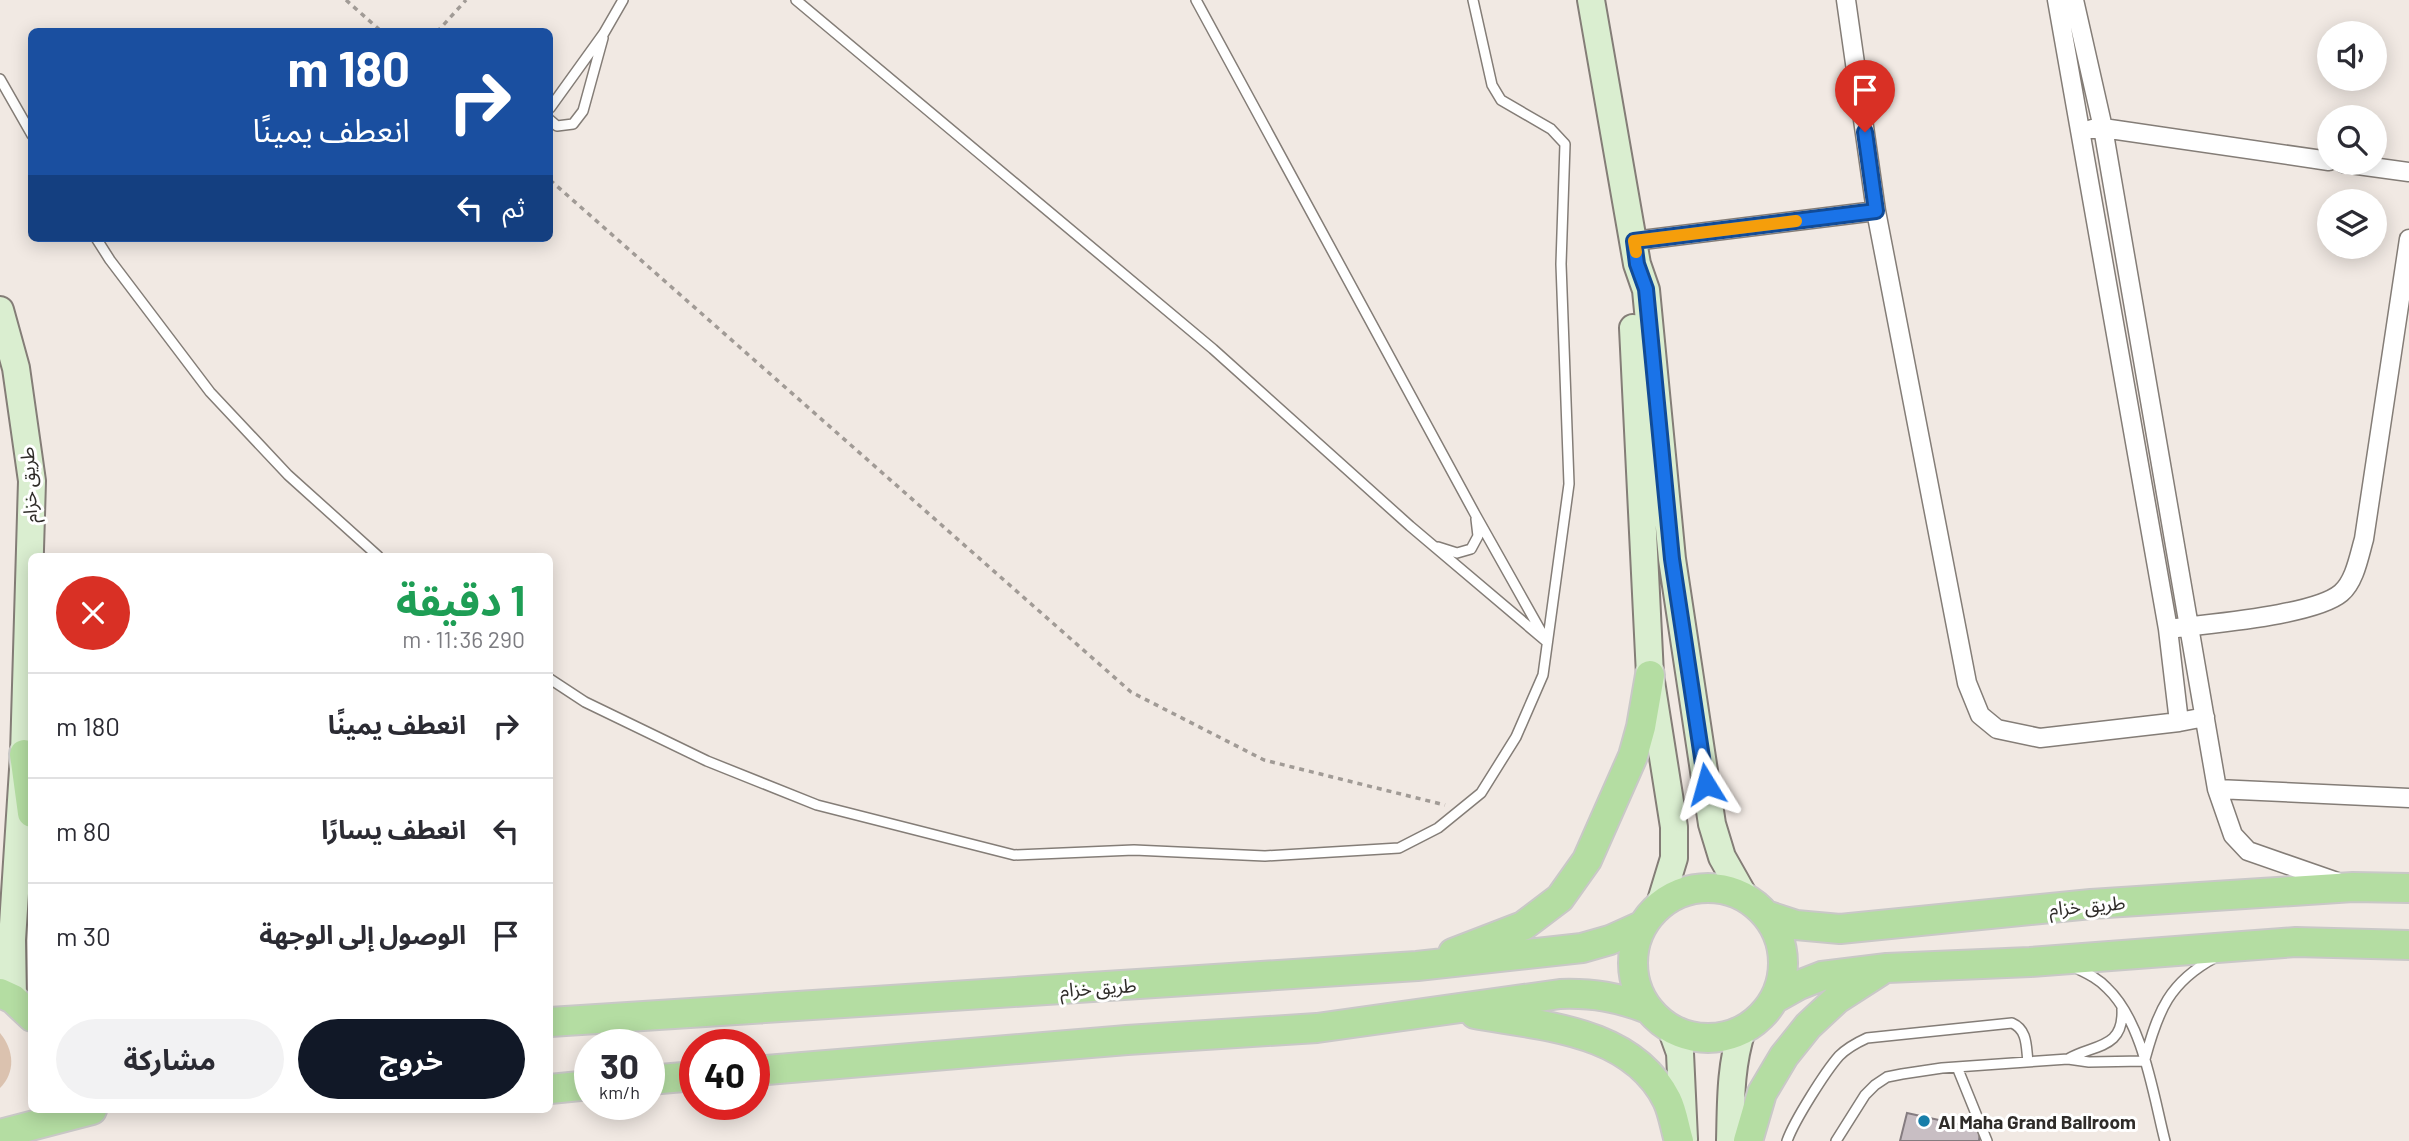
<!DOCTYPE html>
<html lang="ar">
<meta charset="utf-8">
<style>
:root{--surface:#fff;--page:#f2f2f3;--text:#2b2b33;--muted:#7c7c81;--line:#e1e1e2;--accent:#111827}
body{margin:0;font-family:Barlow,"Noto Sans Arabic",sans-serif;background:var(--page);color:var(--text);direction:rtl;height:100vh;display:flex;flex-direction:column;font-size:26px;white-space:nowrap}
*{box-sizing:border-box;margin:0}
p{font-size:23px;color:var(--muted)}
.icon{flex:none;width:38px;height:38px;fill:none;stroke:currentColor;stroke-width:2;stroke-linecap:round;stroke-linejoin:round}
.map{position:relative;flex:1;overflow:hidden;direction:ltr}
.drawer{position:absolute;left:28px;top:553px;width:525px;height:560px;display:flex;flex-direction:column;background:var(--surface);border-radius:10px;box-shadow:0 4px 18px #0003;direction:rtl}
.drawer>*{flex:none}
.banner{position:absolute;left:28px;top:28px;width:525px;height:214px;border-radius:10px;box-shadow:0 4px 18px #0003;direction:rtl;background:#1a4fa0;color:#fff;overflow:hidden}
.fabs{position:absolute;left:2317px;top:21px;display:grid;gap:14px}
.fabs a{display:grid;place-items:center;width:70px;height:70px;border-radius:50%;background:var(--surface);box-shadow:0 4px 18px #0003;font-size:35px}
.speed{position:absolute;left:574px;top:1029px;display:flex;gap:14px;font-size:35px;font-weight:700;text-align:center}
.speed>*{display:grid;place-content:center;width:91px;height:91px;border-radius:50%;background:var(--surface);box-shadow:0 4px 18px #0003;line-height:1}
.speed small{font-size:18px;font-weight:400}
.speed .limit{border:10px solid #d22;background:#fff;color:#111}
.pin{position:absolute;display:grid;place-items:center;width:60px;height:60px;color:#fff;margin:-72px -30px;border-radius:50% 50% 50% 0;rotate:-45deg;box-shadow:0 0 7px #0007}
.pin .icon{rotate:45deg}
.me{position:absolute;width:77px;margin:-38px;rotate:352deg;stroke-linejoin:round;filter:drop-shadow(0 0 5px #0008)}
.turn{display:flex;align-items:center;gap:24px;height:147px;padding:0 28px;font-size:32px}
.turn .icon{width:91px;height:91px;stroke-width:2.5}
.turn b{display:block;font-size:49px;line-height:60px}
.then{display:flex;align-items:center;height:66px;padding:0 28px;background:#0003;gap:14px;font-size:26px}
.round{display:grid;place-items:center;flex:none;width:74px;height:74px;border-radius:37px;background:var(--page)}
.summary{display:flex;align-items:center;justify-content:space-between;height:119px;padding:0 28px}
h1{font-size:42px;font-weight:700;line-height:52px;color:#1e9e55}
.button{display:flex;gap:14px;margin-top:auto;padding:14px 28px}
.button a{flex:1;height:80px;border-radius:42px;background:var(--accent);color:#fff;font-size:28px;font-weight:700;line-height:80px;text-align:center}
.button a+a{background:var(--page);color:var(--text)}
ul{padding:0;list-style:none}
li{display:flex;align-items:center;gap:21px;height:105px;padding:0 28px;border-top:2px solid var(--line)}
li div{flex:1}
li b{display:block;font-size:26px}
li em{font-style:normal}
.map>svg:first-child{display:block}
.green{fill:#dbc2af}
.building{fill:#c8bec3;stroke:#857c80;stroke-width:2}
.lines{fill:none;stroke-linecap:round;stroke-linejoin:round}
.lane-casing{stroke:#847d77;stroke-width:12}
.street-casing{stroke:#847d77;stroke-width:21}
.secondary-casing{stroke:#847d77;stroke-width:30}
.primary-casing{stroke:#c9c8c7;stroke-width:32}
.path{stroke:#a19b96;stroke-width:3.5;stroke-dasharray:5 5;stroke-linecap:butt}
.lane{stroke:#fff;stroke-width:9}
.street{stroke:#fff;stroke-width:18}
.secondary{stroke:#daeed0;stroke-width:26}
.primary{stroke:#b4dda2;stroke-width:28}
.route-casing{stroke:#114b97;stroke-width:18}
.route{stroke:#1a73e8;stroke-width:12}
.slow{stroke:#f59e0b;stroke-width:12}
.poi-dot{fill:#177ea9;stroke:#fff;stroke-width:2.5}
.labels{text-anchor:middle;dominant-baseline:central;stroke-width:6;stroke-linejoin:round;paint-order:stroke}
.street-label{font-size:19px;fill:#2f2c29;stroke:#fff}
.poi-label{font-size:19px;font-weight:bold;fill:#2f2c29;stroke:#fff;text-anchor:start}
</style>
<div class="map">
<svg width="2409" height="1141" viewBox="0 0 2409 1141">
<rect width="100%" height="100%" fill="#f1e9e3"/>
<path class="green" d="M 0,1033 C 14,1050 16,1072 0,1088 Z"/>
<path class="building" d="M 1907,1113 L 1980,1129 L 1979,1141 L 1900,1141 Z"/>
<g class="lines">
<g class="lane-casing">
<path id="lane" d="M 796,0 L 1213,349 L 1410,526 L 1547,642
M 1196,0 L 1475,514 L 1543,635
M 0,79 L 32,135
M 550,108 L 604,33 L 623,0
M 550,120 L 557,126 L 573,124 L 583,111 L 603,38
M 96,238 L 110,260 L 210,392 L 288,475 L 378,556
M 1438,547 L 1457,553 L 1471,549 L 1478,536 L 1476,519
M 550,679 L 585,702 L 707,761 L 817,805 L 1014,855 L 1134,850 L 1265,856 L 1399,848 L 1438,828 L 1481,793 L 1516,737 L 1543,675 L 1569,484 L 1561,264 L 1565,144 L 1551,129 L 1501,100 L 1492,85 L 1473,0
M 2074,967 C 2086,973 2098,978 2107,988 C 2143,1022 2153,1094 2165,1141
M 2068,1059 C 2093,1044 2124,1050 2122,1009
M 2145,1059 C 2158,1011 2169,982 2216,957
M 1957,1067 L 1987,1141
M 1787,1141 C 1794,1121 1825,1072 1839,1056 C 1847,1048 1856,1043 1867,1038 L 2012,1023 C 2028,1030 2026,1047 2028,1062
M 1836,1141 L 1865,1095 L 1875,1085 L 1887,1077 L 1902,1074 L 1942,1068 L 2068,1059 L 2089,1062 L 2144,1061"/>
</g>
<g class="street-casing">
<path id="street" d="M 2057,0 L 2168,629 L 2179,722
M 2074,0 L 2103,128 L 2217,789 L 2233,835 L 2248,851 L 2340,883
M 2092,129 L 2103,128 L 2329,161
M 2343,163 L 2409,172
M 1876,211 L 1967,683 L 1980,715 L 1997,729 L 2040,738 L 2179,722 L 2205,717
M 1634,241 L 1876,211 L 1846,0
M 2177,628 C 2214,623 2315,615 2341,593 C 2355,581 2359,556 2364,539 L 2409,239
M 2217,789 L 2409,798"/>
</g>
<g class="secondary-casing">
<path id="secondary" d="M 1591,0 L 1637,264 L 1646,290 L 1672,559 L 1712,824 L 1722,857 L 1744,896
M 0,310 L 16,368 L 32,481 L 24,754 L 12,940 L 13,999
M 1633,328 L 1650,675 L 1674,827 L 1674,858 L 1660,904
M 1671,1028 L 1680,1053 L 1684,1139
M 1730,1141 C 1731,1103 1730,1067 1742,1030"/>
</g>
<g class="primary-casing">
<path id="primary" d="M 24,754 L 32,813
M1633 963a75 75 0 1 1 150 0a75 75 0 1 1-150 0Z
M 1766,915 L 1796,925 L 1840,929 L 2091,904 L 2353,887 L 2409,888
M 1453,953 L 1523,926 L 1560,898 L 1587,860 L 1633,756 L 1641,727 L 1650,675
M 0,993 L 13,999 L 32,1017
M 1774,999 L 1799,985 L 1822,976 L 1887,968 L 2030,962 L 2296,942 L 2409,945
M 1475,1014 C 1542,1026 1632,1030 1667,1100 C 1673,1112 1675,1128 1679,1141
M 550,1022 L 1417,966 L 1582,948 L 1610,940 L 1641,926
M 754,1071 L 1127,1040 L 1317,1028 L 1560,994 C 1594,993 1617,997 1648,1009
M 649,1080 L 695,1076
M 550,1089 L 590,1085
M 0,1134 L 92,1110
M 1748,1141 L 1762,1093 L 1784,1056 L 1808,1026 L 1837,999 L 1879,972"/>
</g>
<path class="path" d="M 346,0 L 382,32
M 437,32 L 466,0
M 550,180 L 1131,692 L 1264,760 L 1445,805"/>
<use href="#lane" class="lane"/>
<use href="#street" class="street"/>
<use href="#secondary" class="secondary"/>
<use href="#primary" class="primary"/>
</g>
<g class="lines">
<g class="route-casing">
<path id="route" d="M 1706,784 L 1672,559 L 1646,289 L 1637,264 L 1634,241 L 1876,211 L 1865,132"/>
</g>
<use href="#route" class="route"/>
<path class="slow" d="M 1636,252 L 1634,241 L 1796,221"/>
</g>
<circle class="poi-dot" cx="1924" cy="1121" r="7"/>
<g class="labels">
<g class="street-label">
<text transform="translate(28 485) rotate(-93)">طريق خزام</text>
<text transform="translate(2087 905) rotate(-5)">طريق خزام</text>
<text transform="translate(1098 987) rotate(-4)">طريق خزام</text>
</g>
<g class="poi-label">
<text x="1938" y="1121">Al Maha Grand Ballroom</text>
</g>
</g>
</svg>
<div class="fabs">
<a><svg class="icon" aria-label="sound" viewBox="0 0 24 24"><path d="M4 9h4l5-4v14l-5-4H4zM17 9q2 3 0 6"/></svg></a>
<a><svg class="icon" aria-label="search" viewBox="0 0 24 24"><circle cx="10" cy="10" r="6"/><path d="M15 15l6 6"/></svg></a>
<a><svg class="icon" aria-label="layers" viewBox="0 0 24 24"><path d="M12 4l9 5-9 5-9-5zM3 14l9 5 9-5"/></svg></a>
</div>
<div class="speed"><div>30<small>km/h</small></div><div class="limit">40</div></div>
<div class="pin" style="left:1865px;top:132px;background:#d93025"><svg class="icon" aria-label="arrive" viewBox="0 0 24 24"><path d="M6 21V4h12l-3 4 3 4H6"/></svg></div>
<svg class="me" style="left:1706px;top:784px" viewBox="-20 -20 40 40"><path d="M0-17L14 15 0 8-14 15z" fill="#1a73e8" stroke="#fff" stroke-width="4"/></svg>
<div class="banner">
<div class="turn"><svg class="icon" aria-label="right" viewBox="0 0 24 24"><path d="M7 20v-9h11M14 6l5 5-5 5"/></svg><div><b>180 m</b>انعطف يمينًا</div></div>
<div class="then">ثم<svg class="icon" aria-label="left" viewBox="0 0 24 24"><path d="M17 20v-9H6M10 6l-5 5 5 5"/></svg></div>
</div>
<section class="drawer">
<div class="summary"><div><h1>1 دقيقة</h1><p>290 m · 11:36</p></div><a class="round" style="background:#d93025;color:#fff"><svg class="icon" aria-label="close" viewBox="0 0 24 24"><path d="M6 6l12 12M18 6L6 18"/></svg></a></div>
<ul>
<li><svg class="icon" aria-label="right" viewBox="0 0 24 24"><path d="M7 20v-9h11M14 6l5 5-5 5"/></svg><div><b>انعطف يمينًا</b></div><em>180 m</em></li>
<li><svg class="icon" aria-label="left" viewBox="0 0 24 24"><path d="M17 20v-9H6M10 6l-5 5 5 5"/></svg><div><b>انعطف يسارًا</b></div><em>80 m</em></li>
<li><svg class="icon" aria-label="arrive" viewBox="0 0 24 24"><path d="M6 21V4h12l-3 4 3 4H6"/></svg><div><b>الوصول إلى الوجهة</b></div><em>30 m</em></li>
</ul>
<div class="button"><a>خروج</a><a>مشاركة</a></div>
</section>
</div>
